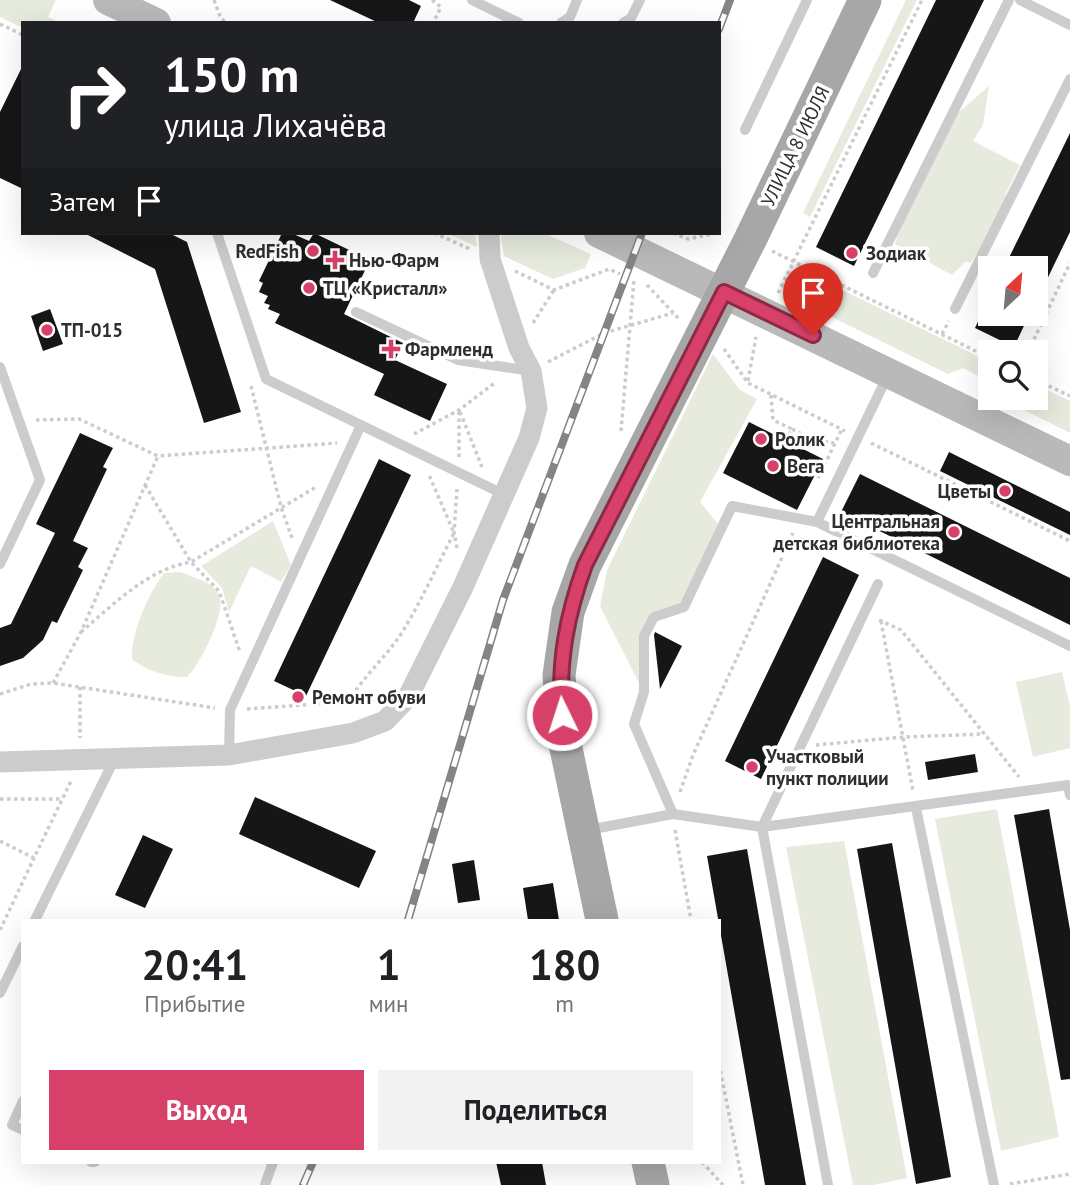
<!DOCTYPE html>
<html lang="ru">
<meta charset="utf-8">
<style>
:root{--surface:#fff;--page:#f2f2f2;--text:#202124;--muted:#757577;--accent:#d74068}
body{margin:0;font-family:"PT Sans",sans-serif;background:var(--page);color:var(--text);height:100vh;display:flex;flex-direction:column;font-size:26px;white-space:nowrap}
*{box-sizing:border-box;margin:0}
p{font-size:23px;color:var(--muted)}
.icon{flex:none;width:38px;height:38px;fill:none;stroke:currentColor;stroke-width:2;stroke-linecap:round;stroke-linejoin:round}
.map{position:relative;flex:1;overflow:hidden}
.panel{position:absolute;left:21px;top:919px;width:700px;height:245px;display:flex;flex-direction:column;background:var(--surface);border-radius:0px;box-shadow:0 7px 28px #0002}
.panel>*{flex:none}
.guide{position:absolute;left:21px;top:21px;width:700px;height:214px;border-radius:0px;box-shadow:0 7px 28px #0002;background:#202124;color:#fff;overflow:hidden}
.needle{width:46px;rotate:26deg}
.tools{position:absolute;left:978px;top:256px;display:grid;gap:14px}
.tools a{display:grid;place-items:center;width:70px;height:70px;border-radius:0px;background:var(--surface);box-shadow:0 7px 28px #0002;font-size:35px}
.pin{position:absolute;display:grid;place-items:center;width:60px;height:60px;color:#fff;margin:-72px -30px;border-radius:50% 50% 50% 0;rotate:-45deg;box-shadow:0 0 7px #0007}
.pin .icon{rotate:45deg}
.me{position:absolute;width:77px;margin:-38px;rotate:356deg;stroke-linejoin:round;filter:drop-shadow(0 0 5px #0008)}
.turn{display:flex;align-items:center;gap:24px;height:147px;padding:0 28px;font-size:32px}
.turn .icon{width:91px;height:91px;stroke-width:2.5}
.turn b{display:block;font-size:49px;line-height:60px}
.then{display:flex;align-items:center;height:66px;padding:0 28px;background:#0003;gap:14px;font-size:26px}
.eta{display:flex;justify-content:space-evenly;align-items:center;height:119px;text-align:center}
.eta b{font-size:42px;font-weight:600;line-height:49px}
.action{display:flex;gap:14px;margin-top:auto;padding:14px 28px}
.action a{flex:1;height:80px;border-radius:0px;background:var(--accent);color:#fff;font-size:28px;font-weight:600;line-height:80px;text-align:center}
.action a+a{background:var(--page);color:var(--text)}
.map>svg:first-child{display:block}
.green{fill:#e7ebde}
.building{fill:#161616}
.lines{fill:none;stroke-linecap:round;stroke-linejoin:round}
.path{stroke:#ccc;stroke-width:3.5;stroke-dasharray:3.5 3.5;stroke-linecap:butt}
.lane{stroke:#ccc;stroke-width:10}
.street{stroke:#ccc;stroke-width:21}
.secondary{stroke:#b9b9b9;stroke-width:30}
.primary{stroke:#a7a7a7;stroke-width:33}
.rail-casing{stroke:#848484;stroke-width:8}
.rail{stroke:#fff;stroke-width:5;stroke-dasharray:16;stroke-linecap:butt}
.route-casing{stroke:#8c2a44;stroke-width:18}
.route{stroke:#d74068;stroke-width:12}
.poi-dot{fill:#d74068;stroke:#fff;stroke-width:2.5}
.labels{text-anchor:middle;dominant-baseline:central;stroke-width:7;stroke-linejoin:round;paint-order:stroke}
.street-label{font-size:19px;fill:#2f2f2f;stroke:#fff}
.poi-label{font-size:19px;font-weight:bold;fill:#2f2f2f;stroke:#fff;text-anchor:start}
</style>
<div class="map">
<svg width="1070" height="1185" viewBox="0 0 1070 1185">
<rect width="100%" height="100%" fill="#fff"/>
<path class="green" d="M 0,0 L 56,0 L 48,17 L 60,23 L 23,23 L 23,28 L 0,17 Z
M 906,0 L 917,0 L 810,217 L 803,213 Z
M 989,86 L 983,125 L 973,141 L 1020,165 L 1005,195 L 1009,197 L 988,239 L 970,263 L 966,261 L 952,275 L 895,244 L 912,188 L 942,127 Z
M 447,233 L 475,233 L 477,247 Z
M 503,233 L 543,233 L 591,254 L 585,268 L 553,279 L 504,256 L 501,238 Z
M 797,268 L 990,362 L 990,382 L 963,368 L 948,374 L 801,302 L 787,288 Z
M 713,354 L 740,390 L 757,399 L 700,502 L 718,524 L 682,601 L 642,629 L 639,683 L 600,606 L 607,570 Z
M 1036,385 L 1070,401 L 1070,433 L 998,397 L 1036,397 Z
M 273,521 L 291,565 L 281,582 L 251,566 L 229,612 L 222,588 L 201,566 Z
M 180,572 C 192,577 211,581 218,593 C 229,609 200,664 187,677 C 169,678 146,671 132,659 C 131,633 148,594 164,573 Z
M 1062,672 L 1070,706 L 1070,748 L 1033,757 L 1016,682 Z
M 997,809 L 1059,1137 L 1001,1151 L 935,819 Z
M 844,841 L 907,1178 L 873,1185 L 853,1185 L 786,847 Z"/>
<path class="building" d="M 330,0 L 409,0 L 421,6 L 413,23 L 379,23 Z
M 936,0 L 984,0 L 854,266 L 816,247 Z
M 23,65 L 23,189 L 0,178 L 0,112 Z
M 1070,133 L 1070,232 L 1036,302 L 1036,268 L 1004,268 Z
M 84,233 L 169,233 L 187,242 L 241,412 L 204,423 L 155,269 Z
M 282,233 L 291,233 L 309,241 L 314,233 L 370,260 L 344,314 L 403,343 L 395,360 L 447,384 L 430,421 L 374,395 L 384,374 L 275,323 L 280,314 L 268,309 L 270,305 L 264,303 L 268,296 L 259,292 L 263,283 L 259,281 Z
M 50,309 L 63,344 L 43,351 L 31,316 Z
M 982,313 L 1030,313 L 1014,347 L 975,328 Z
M 749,422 L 823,459 L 797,510 L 723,473 Z
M 80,433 L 113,448 L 103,467 L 107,469 L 73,541 L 88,548 L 78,567 L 83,570 L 57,623 L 52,621 L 43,640 L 23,658 L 0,666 L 0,628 L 11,624 L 55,533 L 36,524 Z
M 949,452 L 1070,512 L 1070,535 L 940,471 Z
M 379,459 L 411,475 L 306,696 L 274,681 Z
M 860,474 L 1070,578 L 1070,625 L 841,512 Z
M 823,557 L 859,575 L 761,779 L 725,761 Z
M 655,632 L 682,646 L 660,689 L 654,635 Z
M 975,754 L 978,772 L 928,780 L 925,762 Z
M 255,797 L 376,851 L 359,888 L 239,834 Z
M 1049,809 L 1070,930 L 1070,1079 L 1061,1080 L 1014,815 Z
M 143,835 L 173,849 L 145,908 L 115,895 Z
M 892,843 L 951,1177 L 916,1184 L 857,849 Z
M 747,849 L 806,1185 L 765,1185 L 707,856 Z
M 474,860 L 480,900 L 458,903 L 452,864 Z
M 553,883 L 559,920 L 528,920 L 523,888 Z
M 496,1162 L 542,1162 L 546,1185 L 501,1185 Z"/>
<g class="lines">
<path class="path" d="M 214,0 L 221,19 L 228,23
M 432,0 L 441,7 L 433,23
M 0,24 L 23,35
M 434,233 L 470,249
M 673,233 L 688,239 L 717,233
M 772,251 L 990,358
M 515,271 L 554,290 L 609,269 L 620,274
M 647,285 L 680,320
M 778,293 L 922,0
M 533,323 L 554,290
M 942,334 L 949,321
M 724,349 L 748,383 L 845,431
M 1028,352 L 1070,263
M 548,362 L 604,333 L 673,313
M 1036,380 L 1070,396
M 748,381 L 756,337
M 251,386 L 281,507 L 292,538
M 771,395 L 773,420 L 792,429 L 786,440
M 460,412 L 482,467
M 36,420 L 79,419 L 158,456 L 337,443
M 792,429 L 811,439 L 834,443
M 621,431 L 634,280
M 414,434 L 459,410 L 496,382
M 871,443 L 1070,541
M 459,457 L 459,410
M 818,478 L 842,429
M 145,485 L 191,562 L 219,591 L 240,652
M 457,548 L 454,533 L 457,489
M 879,620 L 901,630 L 1019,777
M 881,621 L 913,791
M 81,632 C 114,604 148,569 191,562 L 316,487
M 53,683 L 81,632 L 158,456
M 80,687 L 80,738
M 0,694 L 31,684 L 53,683 L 215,708
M 348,702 C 363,677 385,658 401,634 C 421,602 437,566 454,533 L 429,475
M 247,709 L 375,700
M 816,745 L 904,737 L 983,734
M 680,792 L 693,755 L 793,533
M 0,799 L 61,799
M 675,830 L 691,920
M 0,841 L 34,858 L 72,779
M 0,930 L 34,858
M 719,1064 L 743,1185
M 702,1162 L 723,1185
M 1010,1184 L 1070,1174"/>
<path class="lane" d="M 472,0 L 519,23
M 1020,0 L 1070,25
M 561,23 L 570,17 L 577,0
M 623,23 L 631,18 L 640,0
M 745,130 L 807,0
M 217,233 L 266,379 L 503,494
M 873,273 L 1009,0
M 955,309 L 1070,79
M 356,312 L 458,360 L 531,371
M 0,367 L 40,480 L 0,564
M 888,375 L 817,522 L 1070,646
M 878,584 L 762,827 L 1068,785 L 1070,795
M 229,755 L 230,710 L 361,425
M 916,808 L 994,1185
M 673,814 L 634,724 L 644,692 L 644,636 L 654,617 L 684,607 L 732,506 L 817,522
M 588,830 L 673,814 L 762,827 L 828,1185
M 35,920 L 114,760
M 0,993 L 23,946
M 23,1101 L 12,1125 L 23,1130
M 91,1162 L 95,1162
M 265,1185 L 273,1162"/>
<path class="street" d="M 0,762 L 229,755 L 353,733 L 385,721 L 408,697 L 463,587 L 529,438 L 537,408 L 531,371 L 519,348 L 490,259 L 489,233"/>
<path class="secondary" d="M 108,0 L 156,23
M 599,233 L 1070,461"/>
<path class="primary" d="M 602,920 L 563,734 L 559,675 L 568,612 L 585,565 L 750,240 L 865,0
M 648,1162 L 653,1185"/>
<g class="rail-casing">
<path id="rail" d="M 719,29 L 730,0
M 408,920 L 503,600 L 642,233
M 303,1185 L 313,1162"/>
</g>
<use href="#rail" class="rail"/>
</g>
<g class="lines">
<g class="route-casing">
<path id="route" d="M 562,715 C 558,661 567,615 585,565 L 724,292 L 813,335"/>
</g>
<use href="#route" class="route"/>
</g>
<g class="poi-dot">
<circle cx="313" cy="251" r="7"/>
<circle cx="852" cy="253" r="7"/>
<path d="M331.5 249.5h7v7h7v7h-7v7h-7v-7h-7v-7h7z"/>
<circle cx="309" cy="288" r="7"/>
<circle cx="47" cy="330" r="7"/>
<path d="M387.5 338.5h7v7h7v7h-7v7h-7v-7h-7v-7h7z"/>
<circle cx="761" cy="439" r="7"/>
<circle cx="773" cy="466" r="7"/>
<circle cx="1005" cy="491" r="7"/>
<circle cx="954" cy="532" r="7"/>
<circle cx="298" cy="697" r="7"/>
<circle cx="752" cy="767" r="7"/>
</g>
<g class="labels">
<g class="street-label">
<text transform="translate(795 146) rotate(-64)">УЛИЦА 8 ИЮЛЯ</text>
</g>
<g class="poi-label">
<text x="299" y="251" text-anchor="end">RedFish</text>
<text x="866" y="253">Зодиак</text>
<text x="349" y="260">Нью-Фарм</text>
<text x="323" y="288">ТЦ «Кристалл»</text>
<text x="61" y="330">ТП-015</text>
<text x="405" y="349">Фармленд</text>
<text x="775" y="439">Ролик</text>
<text x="787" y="466">Вега</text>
<text x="991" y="491" text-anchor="end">Цветы</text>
<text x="940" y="521" text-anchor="end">Центральная<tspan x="940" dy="22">детская библиотека</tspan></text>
<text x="312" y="697">Ремонт обуви</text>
<text x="766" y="756">Участковый<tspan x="766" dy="22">пункт полиции</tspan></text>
</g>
</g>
</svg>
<div class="tools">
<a><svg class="needle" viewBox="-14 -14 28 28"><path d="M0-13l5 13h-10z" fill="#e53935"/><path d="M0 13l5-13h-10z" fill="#757577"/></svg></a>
<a><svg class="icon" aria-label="search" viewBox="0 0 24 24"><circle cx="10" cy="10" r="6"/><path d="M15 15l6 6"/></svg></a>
</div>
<div class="pin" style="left:813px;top:335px;background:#d93025"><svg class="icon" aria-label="arrive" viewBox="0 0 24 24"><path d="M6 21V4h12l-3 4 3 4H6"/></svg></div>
<svg class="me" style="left:562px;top:715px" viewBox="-20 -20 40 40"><circle r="17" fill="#d74068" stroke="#fff" stroke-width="3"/><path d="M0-11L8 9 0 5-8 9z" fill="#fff"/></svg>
<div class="guide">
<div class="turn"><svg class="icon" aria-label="right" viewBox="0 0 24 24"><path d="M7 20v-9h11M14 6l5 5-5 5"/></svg><div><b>150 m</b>улица Лихачёва</div></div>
<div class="then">Затем<svg class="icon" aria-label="arrive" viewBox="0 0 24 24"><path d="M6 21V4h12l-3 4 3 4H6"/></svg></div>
</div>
<section class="panel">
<div class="eta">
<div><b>20:41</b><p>Прибытие</p></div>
<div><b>1</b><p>мин</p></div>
<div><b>180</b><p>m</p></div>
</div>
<div class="action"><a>Выход</a><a>Поделиться</a></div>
</section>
</div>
